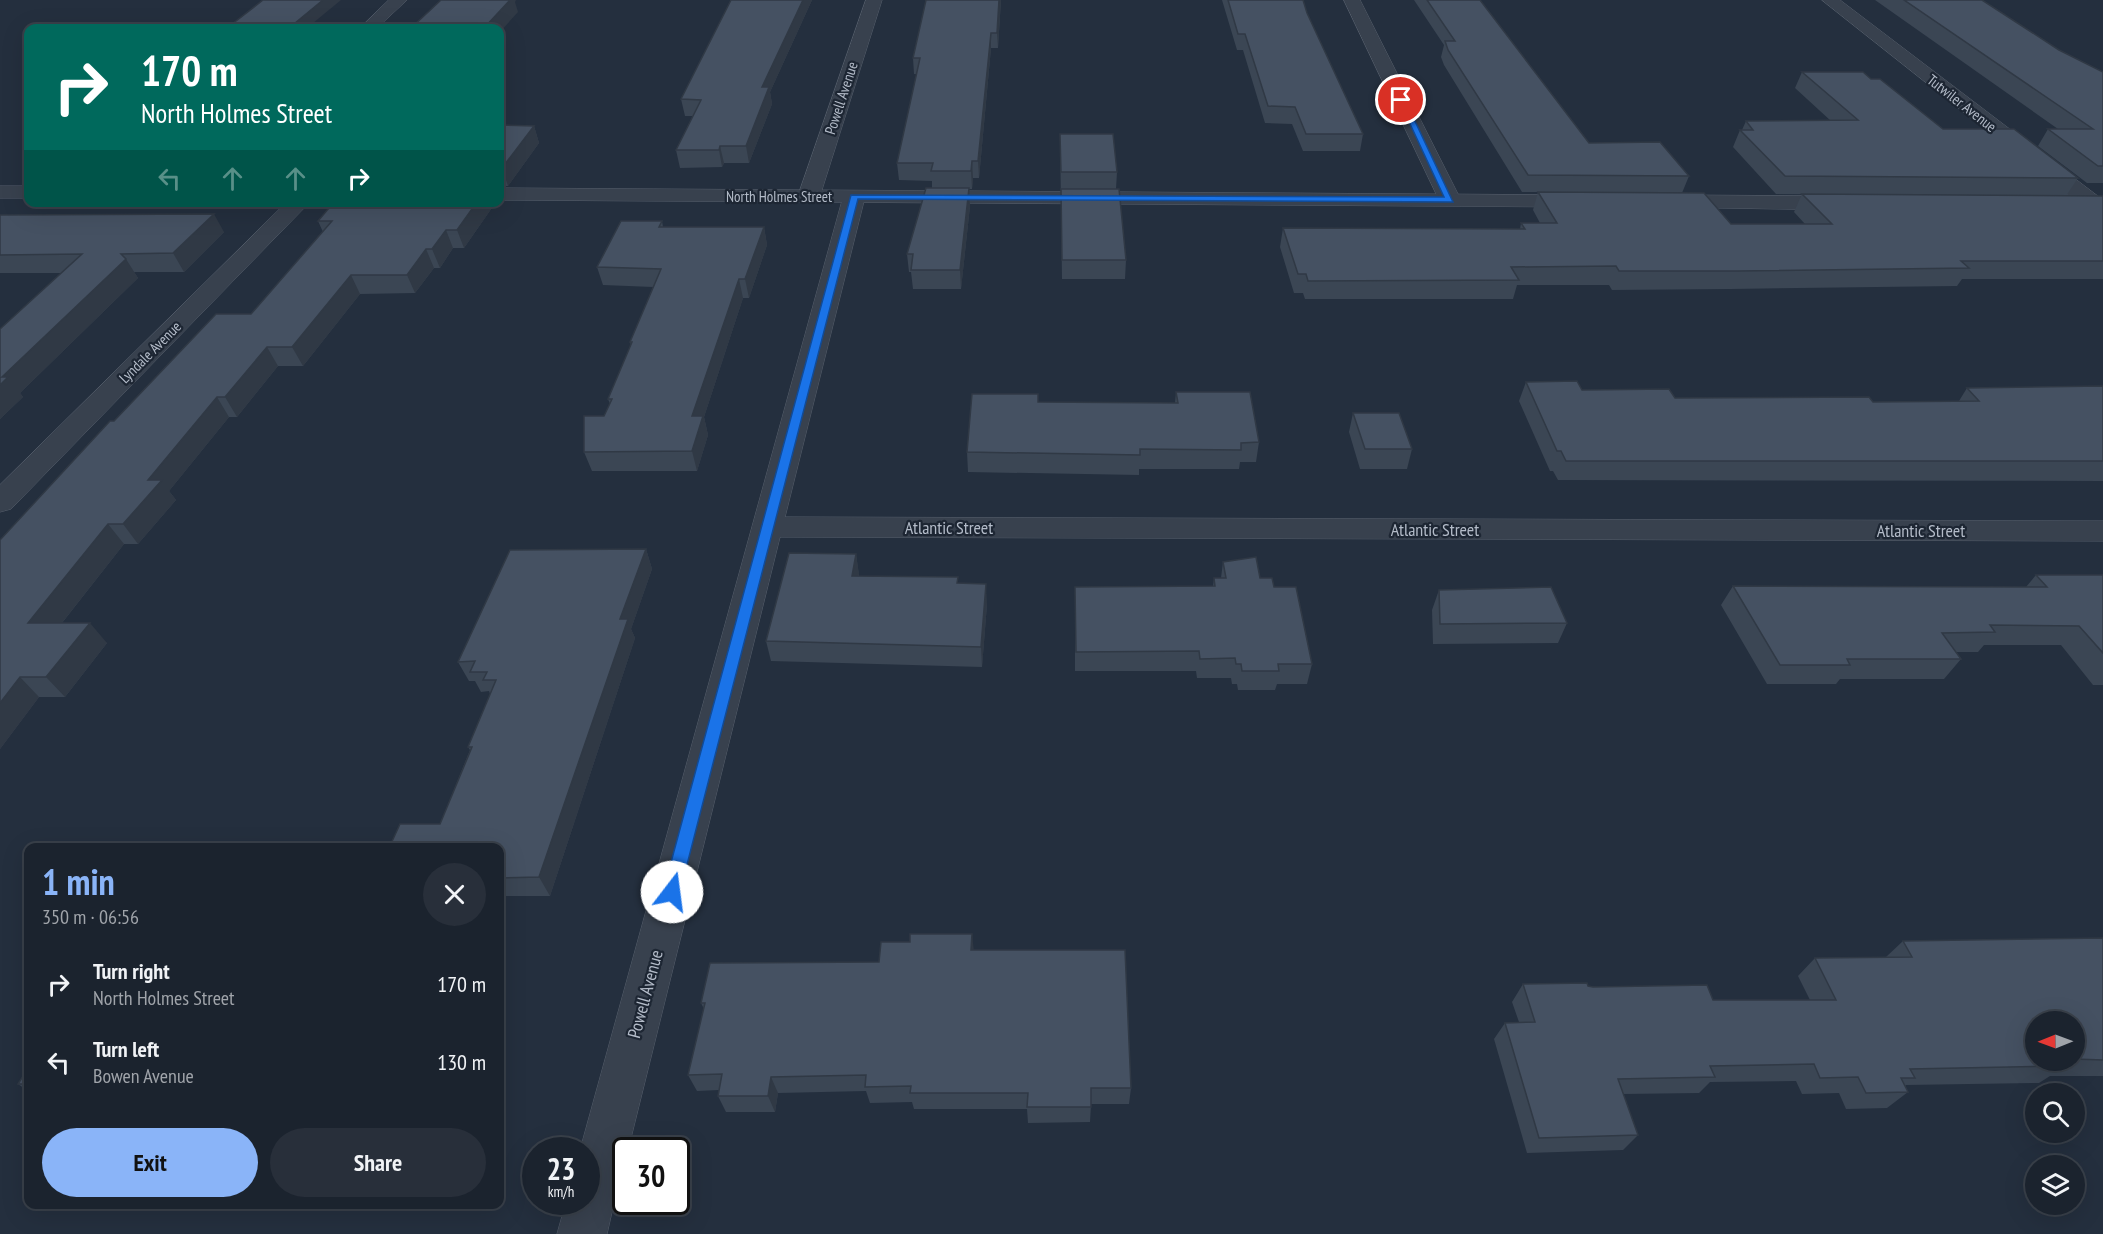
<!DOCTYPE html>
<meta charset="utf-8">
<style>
:root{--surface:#1b232e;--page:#282f3a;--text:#f1f3f6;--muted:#a0a4aa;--line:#39404a;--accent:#8ab4f8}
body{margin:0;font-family:"PT Sans Narrow",sans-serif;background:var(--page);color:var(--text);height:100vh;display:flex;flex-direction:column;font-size:22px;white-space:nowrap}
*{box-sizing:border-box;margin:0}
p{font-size:20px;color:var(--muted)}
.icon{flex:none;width:33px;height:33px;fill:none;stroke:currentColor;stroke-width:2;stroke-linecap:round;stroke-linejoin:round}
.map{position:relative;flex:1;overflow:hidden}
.panel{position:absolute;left:24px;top:843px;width:480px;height:366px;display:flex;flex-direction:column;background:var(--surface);border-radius:12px;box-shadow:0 6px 24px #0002,0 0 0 2px var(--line)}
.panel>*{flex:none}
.banner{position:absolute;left:24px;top:24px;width:480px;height:183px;border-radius:12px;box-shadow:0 6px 24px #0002,0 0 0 2px var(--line);background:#00695c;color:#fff;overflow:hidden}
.needle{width:39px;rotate:269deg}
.fabs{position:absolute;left:2025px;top:1011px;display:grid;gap:12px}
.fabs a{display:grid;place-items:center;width:60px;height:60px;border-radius:50%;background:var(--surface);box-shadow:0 6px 24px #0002,0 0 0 2px var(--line);font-size:30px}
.speed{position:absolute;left:522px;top:1137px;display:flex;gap:12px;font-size:30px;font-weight:700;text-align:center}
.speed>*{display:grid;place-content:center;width:78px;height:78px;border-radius:50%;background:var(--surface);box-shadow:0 6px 24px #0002,0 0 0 2px var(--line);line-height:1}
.speed small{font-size:15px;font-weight:400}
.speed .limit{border:3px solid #111;border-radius:9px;background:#fff;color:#111}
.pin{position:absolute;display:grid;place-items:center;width:51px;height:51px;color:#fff;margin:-26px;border:3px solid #fff;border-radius:50%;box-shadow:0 2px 6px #0007}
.me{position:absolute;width:66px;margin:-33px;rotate:15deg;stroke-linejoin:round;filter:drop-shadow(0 0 4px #0008)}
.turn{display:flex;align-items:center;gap:21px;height:126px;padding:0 18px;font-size:27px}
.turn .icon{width:78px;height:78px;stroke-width:2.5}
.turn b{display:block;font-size:42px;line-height:51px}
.lanes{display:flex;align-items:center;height:57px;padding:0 18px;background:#0003;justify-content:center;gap:30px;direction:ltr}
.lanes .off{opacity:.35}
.round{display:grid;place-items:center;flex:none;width:63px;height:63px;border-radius:32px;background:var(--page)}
.head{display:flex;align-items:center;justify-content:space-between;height:102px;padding:0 18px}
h1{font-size:36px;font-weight:700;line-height:45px;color:var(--accent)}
.button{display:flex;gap:12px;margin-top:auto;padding:12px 18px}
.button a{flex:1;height:69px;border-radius:36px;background:var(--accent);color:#111;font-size:24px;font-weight:700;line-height:69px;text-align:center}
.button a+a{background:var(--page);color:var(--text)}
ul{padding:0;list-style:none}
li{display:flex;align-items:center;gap:18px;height:78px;padding:0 18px}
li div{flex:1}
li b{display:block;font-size:22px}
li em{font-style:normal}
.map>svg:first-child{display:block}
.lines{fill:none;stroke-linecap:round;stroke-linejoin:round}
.minor-casing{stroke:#565f6c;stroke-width:1}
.tertiary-casing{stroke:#565f6c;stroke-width:1}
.minor{fill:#38414e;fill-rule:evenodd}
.tertiary{fill:#38414e;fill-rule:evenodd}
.wall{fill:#3b4654;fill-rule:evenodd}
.shaded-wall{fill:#303945}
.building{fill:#455162;stroke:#303945;stroke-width:1.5}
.route{fill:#1a73e8;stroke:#114b97;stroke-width:1.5}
.labels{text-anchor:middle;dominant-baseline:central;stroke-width:4.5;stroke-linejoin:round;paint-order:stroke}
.far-street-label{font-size:15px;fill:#b4bcc9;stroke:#1d2633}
.street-label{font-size:18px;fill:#b4bcc9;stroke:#1d2633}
</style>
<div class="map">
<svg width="2103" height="1234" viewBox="0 0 2103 1234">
<rect width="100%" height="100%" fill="#242f3e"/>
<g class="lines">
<g class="minor-casing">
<path id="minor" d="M 389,0 L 407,0 L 377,28 L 360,28 Z
M 866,0 L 882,0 L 820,196 L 817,201 L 801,201 L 798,196 Z
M 1344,0 L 1360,0 L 1461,200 L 1458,205 L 1442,205 L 1439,200 Z
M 854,191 L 862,192 L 865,197 L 785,517 L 2103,521 L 2103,541 L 780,537 L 628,1150 L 626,1150 L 607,1234 L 557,1234 L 566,1202 L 586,1202 L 586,1150 L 580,1150 L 843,197 L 846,192 Z
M 287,202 L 310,202 L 11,509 L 0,512 L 0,485 Z"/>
</g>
<g class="tertiary-casing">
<path id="tertiary" d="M 1822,0 L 1840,0 L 2103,200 L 2103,210 L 2087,210 Z
M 0,186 L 28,186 L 28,198 L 0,198 Z
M 500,188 L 1579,195 L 1587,196 L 1590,201 L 1587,206 L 1579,207 L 500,200 Z
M 1667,195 L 1843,196 L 1851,198 L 1854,203 L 1851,208 L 1843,210 L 1659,207 L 1656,202 L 1659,197 Z"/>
</g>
<use href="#minor" class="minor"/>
<use href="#tertiary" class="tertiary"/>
</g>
<path class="wall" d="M 731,0 L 812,0 L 770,92 L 772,104 L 749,163 L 724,163 L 722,167 L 680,168 L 676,150 L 693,116 L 685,116 L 681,99 Z
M 926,0 L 1001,0 L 998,48 L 991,48 L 979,178 L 973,178 L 972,189 L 969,189 L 970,206 L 961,289 L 913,289 L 911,272 L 909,272 L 907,254 L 932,188 L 932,181 L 899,180 L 897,163 L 917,74 L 914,74 L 913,58 Z
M 1222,0 L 1303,0 L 1307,13 L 1363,134 L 1360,151 L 1303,151 L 1292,124 L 1265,123 L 1243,50 L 1237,50 Z
M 1414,0 L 1480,0 L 1589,143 L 1689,176 L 1682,193 L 1731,224 L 1805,224 L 1794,212 L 1802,194 L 2103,196 L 2103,279 L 1962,279 L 1957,286 L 1730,289 L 1612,290 L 1609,285 L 1517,285 L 1513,299 L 1305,299 L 1303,293 L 1294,293 L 1280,247 L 1283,228 L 1520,229 L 1521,223 L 1540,223 L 1533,210 L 1538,192 L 1522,192 L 1444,65 L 1441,57 L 1444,45 Z
M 1875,0 L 1982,0 L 2059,50 L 2103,72 L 2103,183 L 2087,183 L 2038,146 L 2048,129 L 2058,129 Z
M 1802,72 L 1871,79 L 1943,129 L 2078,178 L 2066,196 L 1776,194 L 1733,147 L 1740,130 L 1742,130 L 1746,121 L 1831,121 L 1795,88 Z
M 500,125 L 534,126 L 539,143 L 508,186 L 500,186 Z
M 1060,134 L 1117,172 L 1116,189 L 1126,260 L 1125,279 L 1062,279 Z
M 334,202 L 496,202 L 464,248 L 453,248 L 440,268 L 434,268 L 415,293 L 360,294 L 303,366 L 278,366 L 237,417 L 229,417 L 169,491 L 176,500 L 138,544 L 124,544 L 62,623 L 107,643 L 65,697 L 39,697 L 0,749 L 0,540 L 114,421 L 251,314 L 323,232 L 318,221 Z
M 0,215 L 224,232 L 184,272 L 134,272 L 138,278 L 20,393 L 23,397 L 0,419 L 0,329 L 61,273 L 0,273 Z
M 662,221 L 663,227 L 764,227 L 767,245 L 749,298 L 743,298 L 704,417 L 708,435 L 697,471 L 592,471 L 584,452 L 604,416 L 610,404 L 608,399 L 631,345 L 630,342 L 653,287 L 603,285 L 597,267 Z
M 1526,382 L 1582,390 L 1675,398 L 1873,402 L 1959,401 L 1967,388 L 2103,386 L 2103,481 L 1558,480 L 1553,471 L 1550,471 L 1519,401 Z
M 1176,392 L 1259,442 L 1256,462 L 1240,462 L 1239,469 L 1139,469 L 1139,475 L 968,472 L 967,452 L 1038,402 L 1175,403 Z
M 1353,413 L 1412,449 L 1407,469 L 1360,469 L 1349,432 Z
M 646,549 L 652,569 L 631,629 L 635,638 L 550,896 L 500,896 L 500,848 L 440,824 L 470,750 L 468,747 L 490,694 L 489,691 L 481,692 L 475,681 L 469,681 L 458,662 Z
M 856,554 L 859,576 L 958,583 L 987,604 L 982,667 L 771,661 L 766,641 Z
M 1223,562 L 1260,578 L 1274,587 L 1312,664 L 1307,684 L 1277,684 L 1275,690 L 1238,690 L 1237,684 L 1232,684 L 1231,678 L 1197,678 L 1196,671 L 1075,671 L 1075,587 L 1213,586 L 1214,578 L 1221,578 Z
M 2036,575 L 2103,575 L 2103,685 L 2093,685 L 2061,645 L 1984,645 L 1978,652 L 1956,652 L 1961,659 L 1944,679 L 1840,679 L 1836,684 L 1767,684 L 1721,605 L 1733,586 L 2026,587 Z
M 1439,590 L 1567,623 L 1558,643 L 1433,644 L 1432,610 Z
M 2103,938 L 2103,1076 L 2050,1076 L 2039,1083 L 1906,1085 L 1905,1086 L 1908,1092 L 1887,1108 L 1846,1109 L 1839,1093 L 1802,1094 L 1796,1081 L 1710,1082 L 1699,1093 L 1623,1094 L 1638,1135 L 1623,1150 L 1527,1153 L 1494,1039 L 1505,1023 L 1519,1022 L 1512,1002 L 1523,984 L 1588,986 L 1713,1000 L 1810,1000 L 1798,976 L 1815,958 L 1886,957 L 1903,941 ZM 2074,1022 L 2074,1060 L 2036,1060 Z
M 974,950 L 1131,1088 L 1129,1104 L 1091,1104 L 1090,1122 L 1028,1123 L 1027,1109 L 914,1109 L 912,1102 L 870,1103 L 866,1091 L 778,1093 L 775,1112 L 726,1112 L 718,1096 L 719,1090 L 697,1091 L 688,1075 L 704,1009 L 701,1003 L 879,962 Z
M 28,1068 L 28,1091 L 18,1084 Z"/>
<path class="shaded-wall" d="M 323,0 L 341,0 L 307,28 L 289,28 Z
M 501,0 L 516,0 L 515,2 L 518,12 L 500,32 L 500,28 L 484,28 Z
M 803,0 L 812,0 L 770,92 L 772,104 L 749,163 L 746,146 L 762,87 Z
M 999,0 L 1001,0 L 998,48 L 997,33 Z
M 991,33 L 991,48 L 979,178 L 978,161 Z
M 534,126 L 539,143 L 508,186 L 502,168 Z
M 720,146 L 724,163 L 722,167 L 719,150 Z
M 972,161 L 973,178 L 972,189 L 971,171 Z
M 969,188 L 970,206 L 961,289 L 960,270 Z
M 477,202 L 496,202 L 464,248 L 457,230 Z
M 214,214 L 224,232 L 184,272 L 173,253 Z
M 764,227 L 767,245 L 749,298 L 745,279 Z
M 446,230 L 453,248 L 440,268 L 432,249 Z
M 426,249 L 434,268 L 415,293 L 407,275 Z
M 126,259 L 138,278 L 20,393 L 23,397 L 0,419 L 0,385 L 2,377 Z
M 351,275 L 360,294 L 303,366 L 292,347 Z
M 739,279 L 743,298 L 704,417 L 708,435 L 697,471 L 692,451 L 692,416 Z
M 267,347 L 278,366 L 237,417 L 225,397 Z
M 217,397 L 229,417 L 169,491 L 176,500 L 138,544 L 123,524 L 148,480 Z
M 108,524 L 124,544 L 46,643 L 28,623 Z
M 646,549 L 652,569 L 631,629 L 635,638 L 550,896 L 539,877 L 620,619 Z
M 856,554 L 859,574 L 855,596 L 852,576 Z
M 986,584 L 987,604 L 982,667 L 981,647 Z
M 90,623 L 107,643 L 65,697 L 46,677 Z
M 20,677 L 39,697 L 0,749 L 0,703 Z
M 972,934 L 974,952 L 971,950 Z
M 771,1077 L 778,1093 L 775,1112 L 768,1096 Z"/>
<path class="building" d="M 263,0 L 323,0 L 289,28 L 227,28 Z
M 441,0 L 510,0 L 484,28 L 411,28 Z
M 731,0 L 803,0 L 762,87 L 769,87 L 746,146 L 720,146 L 719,150 L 676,150 L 701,100 L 681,99 Z
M 926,0 L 999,0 L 997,33 L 991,33 L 978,161 L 972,161 L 971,171 L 931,171 L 933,163 L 897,163 L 920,58 L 913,58 Z
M 1228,0 L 1303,0 L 1307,13 L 1363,134 L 1306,134 L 1295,107 L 1268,106 L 1245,34 L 1238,34 Z
M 1427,0 L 1480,0 L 1589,143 L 1660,142 L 1689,176 L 1528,175 L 1448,50 L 1445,41 L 1455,41 Z
M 1904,0 L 1982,0 L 2059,50 L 2103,72 L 2103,166 L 2098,166 L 2048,129 L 2093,129 Z
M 1802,72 L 1863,72 L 1871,79 L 1880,79 L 1943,129 L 2014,129 L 2078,178 L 1785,176 L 1740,130 L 1753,130 L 1746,121 L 1858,120 Z
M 500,125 L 534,126 L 502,168 L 500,168 Z
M 1060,134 L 1113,134 L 1117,172 L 1061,172 Z
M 926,188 L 969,188 L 960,270 L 911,270 L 913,254 L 907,254 Z
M 1061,189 L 1119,189 L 1126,260 L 1062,260 Z
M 1538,192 L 1704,193 L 1731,224 L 1832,224 L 1802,194 L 2103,196 L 2103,261 L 1961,261 L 1969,268 L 1738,271 L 1619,271 L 1616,266 L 1511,267 L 1519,280 L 1308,281 L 1306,274 L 1298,274 L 1283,228 L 1525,229 L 1521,223 L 1557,223 Z
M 334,202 L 477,202 L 457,230 L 446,230 L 432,249 L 426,249 L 407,275 L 351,275 L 292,347 L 267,347 L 225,397 L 217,397 L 148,480 L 162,480 L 123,524 L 108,524 L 28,623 L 90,623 L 46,677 L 20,677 L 0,703 L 0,540 L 110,421 L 114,421 L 216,314 L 251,314 L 332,221 L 318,221 Z
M 214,214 L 173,253 L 121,254 L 126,259 L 2,377 L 8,377 L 0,385 L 0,329 L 82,254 L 0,255 L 0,215 Z
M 621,221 L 662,221 L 659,227 L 764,227 L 745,279 L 739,279 L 692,416 L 703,416 L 692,451 L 584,452 L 584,416 L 604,416 L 612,399 L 608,399 L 632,342 L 630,342 L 661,269 L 597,267 Z
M 1577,381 L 1582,390 L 1669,389 L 1675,398 L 1869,397 L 1873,402 L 1979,401 L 1967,388 L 2103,386 L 2103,461 L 1566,461 L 1561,451 L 1557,451 L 1526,382 Z
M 1176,392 L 1250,392 L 1259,442 L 1241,443 L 1241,450 L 1140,449 L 1140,455 L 967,452 L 972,394 L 1038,394 L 1038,402 L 1178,403 Z
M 1353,413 L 1399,413 L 1412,449 L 1365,449 Z
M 646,549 L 620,619 L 628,619 L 539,877 L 500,878 L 500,848 L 389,848 L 400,824 L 440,824 L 472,747 L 468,747 L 496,680 L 483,680 L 487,672 L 470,672 L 475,661 L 458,662 L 510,550 Z
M 789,553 L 856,554 L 852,576 L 958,577 L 957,583 L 986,584 L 981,647 L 766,641 Z
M 1256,557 L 1260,578 L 1272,578 L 1274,587 L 1296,587 L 1312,664 L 1278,664 L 1279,671 L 1242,671 L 1241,664 L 1236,664 L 1235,658 L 1200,659 L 1199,651 L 1076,652 L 1075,587 L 1215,586 L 1214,578 L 1226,578 L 1223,562 Z
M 2036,575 L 2103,575 L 2103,653 L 2079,626 L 1990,625 L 1995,632 L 1942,633 L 1961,659 L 1847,659 L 1850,665 L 1780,665 L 1733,586 L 2047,587 Z
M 1551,587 L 1567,623 L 1440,624 L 1439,590 Z
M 910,934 L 972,934 L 971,950 L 1125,950 L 1131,1088 L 1091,1088 L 1091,1107 L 1027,1107 L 1028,1093 L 910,1093 L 911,1086 L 865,1087 L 866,1075 L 771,1077 L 768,1096 L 718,1096 L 722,1074 L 688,1075 L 705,1003 L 701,1003 L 710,963 L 879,962 L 881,942 L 910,942 Z
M 2103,938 L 2103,1060 L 2074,1059 L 2074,1022 L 2036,1022 L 2036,1060 L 2060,1060 L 2063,1066 L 1910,1069 L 1915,1078 L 1901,1078 L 1908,1092 L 1866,1093 L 1858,1077 L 1820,1078 L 1814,1064 L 1710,1066 L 1715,1077 L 1618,1079 L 1638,1135 L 1539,1138 L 1505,1023 L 1535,1022 L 1523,984 L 1587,983 L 1588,986 L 1593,987 L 1707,985 L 1713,1000 L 1836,1000 L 1815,958 L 1912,957 L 1903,941 Z
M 28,1068 L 28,1084 L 18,1084 Z"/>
<path class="route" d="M 1398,98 L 1405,100 L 1453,202 L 858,199 L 680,892 L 678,897 L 672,899 L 666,897 L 663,892 L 851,195 L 1444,197 Z"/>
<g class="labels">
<g class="far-street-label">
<text transform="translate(841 98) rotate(-72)">Powell Avenue</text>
<text transform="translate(1962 103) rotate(38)">Tutwiler Avenue</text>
<text x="779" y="196">North Holmes Street</text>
<text transform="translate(150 352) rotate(-45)">Lyndale Avenue</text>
</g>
<g class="street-label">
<text x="949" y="527">Atlantic Street</text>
<text x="1435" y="529">Atlantic Street</text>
<text x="1921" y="530">Atlantic Street</text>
<text transform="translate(645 994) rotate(-75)">Powell Avenue</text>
</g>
</g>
</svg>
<div class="fabs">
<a><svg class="needle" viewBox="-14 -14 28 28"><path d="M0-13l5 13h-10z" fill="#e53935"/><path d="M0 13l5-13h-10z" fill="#a0a4aa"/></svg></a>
<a><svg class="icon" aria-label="search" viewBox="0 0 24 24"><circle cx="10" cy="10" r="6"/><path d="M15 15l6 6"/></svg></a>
<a><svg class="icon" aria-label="layers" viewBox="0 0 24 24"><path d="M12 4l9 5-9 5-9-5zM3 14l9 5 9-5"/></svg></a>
</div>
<div class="speed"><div>23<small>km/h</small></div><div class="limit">30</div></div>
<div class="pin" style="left:1401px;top:100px;background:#d93025"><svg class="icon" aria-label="arrive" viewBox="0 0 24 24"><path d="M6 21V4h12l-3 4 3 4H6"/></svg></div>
<svg class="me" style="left:672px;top:892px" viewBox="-20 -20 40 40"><circle r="19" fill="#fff"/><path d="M0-13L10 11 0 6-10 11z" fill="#1a73e8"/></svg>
<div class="banner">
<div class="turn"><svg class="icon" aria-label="right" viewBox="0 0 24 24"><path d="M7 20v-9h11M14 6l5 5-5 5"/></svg><div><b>170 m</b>North Holmes Street</div></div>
<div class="lanes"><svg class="icon off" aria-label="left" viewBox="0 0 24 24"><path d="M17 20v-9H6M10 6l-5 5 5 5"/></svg><svg class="icon off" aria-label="ahead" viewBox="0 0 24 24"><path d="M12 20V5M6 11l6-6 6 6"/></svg><svg class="icon off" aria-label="ahead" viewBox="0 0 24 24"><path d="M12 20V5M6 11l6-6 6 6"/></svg><svg class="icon" aria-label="right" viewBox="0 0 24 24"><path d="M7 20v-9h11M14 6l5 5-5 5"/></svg></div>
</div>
<section class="panel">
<div class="head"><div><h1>1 min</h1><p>350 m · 06:56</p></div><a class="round"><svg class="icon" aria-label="close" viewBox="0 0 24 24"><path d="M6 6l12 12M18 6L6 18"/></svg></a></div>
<ul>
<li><svg class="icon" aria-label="right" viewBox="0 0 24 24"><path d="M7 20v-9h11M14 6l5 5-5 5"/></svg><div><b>Turn right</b><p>North Holmes Street</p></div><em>170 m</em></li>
<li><svg class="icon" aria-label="left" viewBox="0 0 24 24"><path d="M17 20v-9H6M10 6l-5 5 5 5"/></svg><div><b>Turn left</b><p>Bowen Avenue</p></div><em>130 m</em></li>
</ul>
<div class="button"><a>Exit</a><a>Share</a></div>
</section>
</div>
